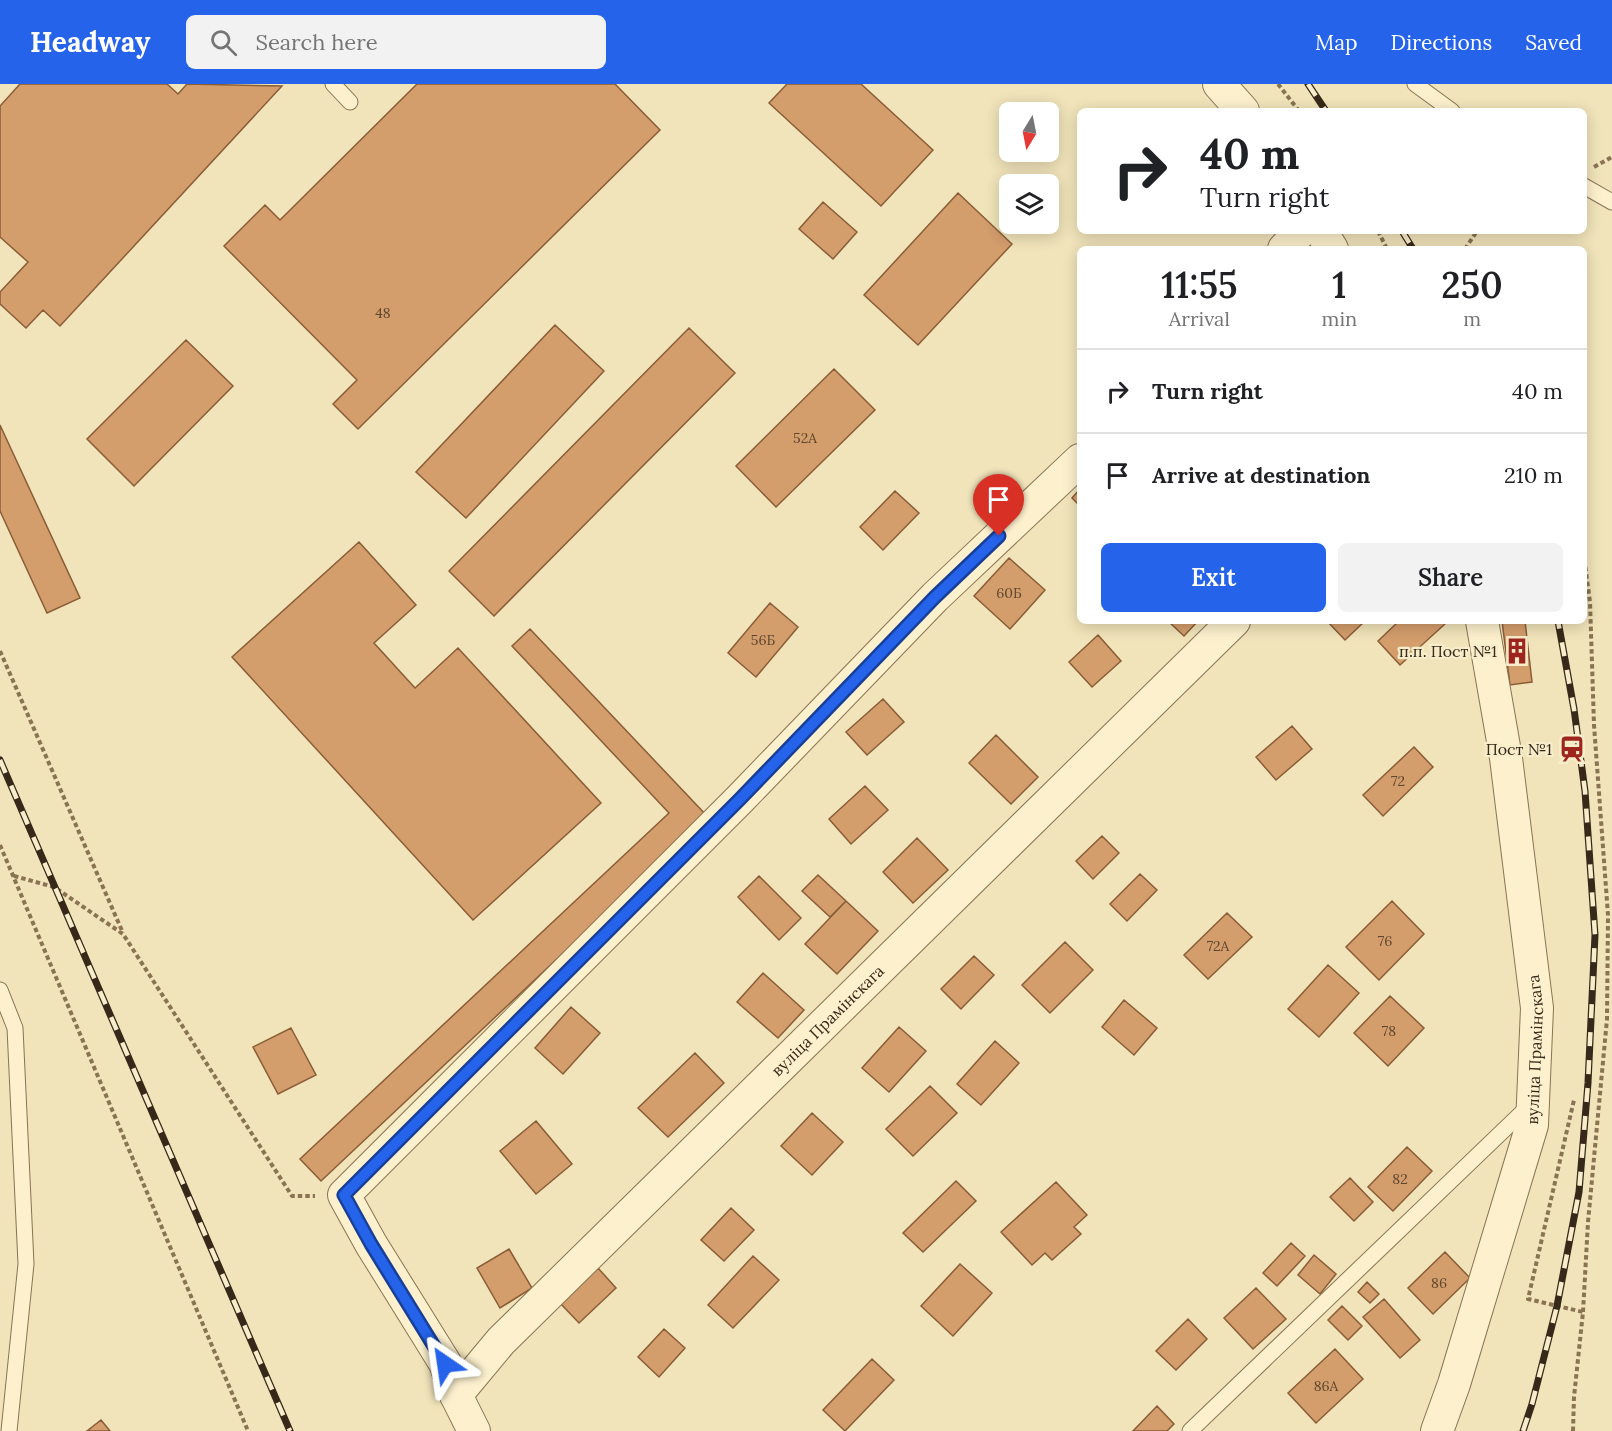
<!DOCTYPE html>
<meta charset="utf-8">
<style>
:root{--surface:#fff;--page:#f2f2f2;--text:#202124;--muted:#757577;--line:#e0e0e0;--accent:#2563eb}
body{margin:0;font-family:Lora,serif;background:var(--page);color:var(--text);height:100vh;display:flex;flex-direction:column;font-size:22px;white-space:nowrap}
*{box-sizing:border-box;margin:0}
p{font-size:20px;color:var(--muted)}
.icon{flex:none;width:33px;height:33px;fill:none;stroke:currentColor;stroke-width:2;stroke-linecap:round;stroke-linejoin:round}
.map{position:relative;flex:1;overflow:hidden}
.sheet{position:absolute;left:1077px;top:162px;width:510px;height:378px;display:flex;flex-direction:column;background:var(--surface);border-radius:9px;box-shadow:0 3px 15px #0003}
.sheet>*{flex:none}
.hud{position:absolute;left:1077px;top:24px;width:510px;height:126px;border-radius:9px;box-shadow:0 3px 15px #0003;background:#fff;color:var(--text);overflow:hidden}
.needle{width:39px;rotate:190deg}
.fabs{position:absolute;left:999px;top:18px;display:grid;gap:12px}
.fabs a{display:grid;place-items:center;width:60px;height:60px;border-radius:9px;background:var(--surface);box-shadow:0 3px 15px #0003;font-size:30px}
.pin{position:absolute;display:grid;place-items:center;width:51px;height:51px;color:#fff;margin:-62px -26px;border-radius:50% 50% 50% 0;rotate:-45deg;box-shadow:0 0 6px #0007}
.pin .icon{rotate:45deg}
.me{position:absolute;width:66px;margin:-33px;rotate:328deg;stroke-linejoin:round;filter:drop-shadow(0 0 4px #0008)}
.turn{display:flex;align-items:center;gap:21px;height:126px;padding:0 24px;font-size:27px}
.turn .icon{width:78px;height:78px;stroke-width:2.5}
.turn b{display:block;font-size:42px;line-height:51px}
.eta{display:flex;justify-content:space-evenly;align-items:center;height:102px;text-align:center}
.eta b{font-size:36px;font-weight:600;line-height:42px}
.cta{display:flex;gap:12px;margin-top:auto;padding:12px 24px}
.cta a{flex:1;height:69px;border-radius:9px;background:var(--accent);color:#fff;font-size:24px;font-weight:600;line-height:69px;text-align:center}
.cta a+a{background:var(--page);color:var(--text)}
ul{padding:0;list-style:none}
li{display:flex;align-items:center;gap:18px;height:84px;padding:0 24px;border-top:2px solid var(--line)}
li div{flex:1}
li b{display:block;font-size:22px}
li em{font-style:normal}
header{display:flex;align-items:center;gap:36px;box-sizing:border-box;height:84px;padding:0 30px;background:var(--accent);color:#fff}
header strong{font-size:28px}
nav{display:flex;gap:33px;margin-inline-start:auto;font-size:21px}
.search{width:420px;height:54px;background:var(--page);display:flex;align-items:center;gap:15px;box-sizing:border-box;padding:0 21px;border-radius:9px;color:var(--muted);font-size:22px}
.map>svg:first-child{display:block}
.building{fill:#d39d6c;stroke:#8a5d37;stroke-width:1.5}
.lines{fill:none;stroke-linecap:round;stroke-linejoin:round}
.lane-casing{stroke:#897353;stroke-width:17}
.street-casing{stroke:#897353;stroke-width:34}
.path{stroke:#897353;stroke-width:4;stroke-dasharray:4.5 3;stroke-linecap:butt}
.lane{stroke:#fcf0cd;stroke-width:15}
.street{stroke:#fcf0cd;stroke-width:32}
.rail-casing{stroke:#372919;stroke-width:7}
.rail{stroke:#f8edca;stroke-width:4.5;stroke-dasharray:14;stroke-linecap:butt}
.route-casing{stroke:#184099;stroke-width:15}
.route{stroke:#2563eb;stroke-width:10}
.labels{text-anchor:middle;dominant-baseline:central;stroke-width:4.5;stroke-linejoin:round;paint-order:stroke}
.number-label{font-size:14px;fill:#5e462e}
.poi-label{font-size:16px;fill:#372919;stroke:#f8edca;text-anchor:end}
.street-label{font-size:16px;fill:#372919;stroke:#f8edca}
</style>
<header>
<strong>Headway</strong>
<div class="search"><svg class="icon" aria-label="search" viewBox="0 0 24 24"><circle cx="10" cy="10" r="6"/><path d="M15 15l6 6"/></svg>Search here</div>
<nav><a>Map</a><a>Directions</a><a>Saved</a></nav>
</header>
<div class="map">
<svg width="1612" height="1347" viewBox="0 0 1612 1347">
<rect width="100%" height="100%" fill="#f1e4ba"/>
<path class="building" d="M 20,0 L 167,0 L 178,10 L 187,0 L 282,2 L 60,242 L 43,226 L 26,244 L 0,220 L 0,208 L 28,178 L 0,153 L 0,22 Z
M 417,0 L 615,0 L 660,46 L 358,345 L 333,320 L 357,296 L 224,162 L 265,121 L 280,136 Z
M 787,0 L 861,0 L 933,66 L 881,122 L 769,19 Z
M 958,109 L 1012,160 L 918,261 L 864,211 Z
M 823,118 L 857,148 L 833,175 L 799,145 Z
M 555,241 L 604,287 L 466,434 L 416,388 Z
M 689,244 L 735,289 L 494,532 L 449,487 Z
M 186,256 L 233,302 L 134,402 L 87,355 Z
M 834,285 L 875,326 L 776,423 L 736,382 Z
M 0,341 L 80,514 L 47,529 L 0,427 Z
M 1080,405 L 1080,422 L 1072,414 Z
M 895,407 L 919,429 L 883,466 L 860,443 Z
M 359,458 L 416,521 L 374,559 L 415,604 L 458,564 L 601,719 L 473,836 L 232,573 Z
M 1009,474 L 1045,506 L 1010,545 L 974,512 Z
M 770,519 L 798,543 L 756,593 L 728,569 Z
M 1168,537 L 1198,537 L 1184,552 Z
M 1327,537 L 1365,537 L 1345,556 Z
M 1399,537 L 1443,537 L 1445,540 L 1400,581 L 1378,557 Z
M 1502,537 L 1525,537 L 1532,598 L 1510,601 Z
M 530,545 L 708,733 L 321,1097 L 300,1075 L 669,729 L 512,562 Z
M 1098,551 L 1121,577 L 1092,603 L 1069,578 Z
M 883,615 L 904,638 L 867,671 L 846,648 Z
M 1292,642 L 1312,665 L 1276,696 L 1256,673 Z
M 996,651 L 1038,693 L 1011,720 L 969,679 Z
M 1414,663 L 1433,683 L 1383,732 L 1363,711 Z
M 865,702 L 888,726 L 851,760 L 829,735 Z
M 1102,752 L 1119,769 L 1093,795 L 1076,777 Z
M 917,754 L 948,786 L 913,819 L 883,788 Z
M 1140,790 L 1157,806 L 1127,837 L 1110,820 Z
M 818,791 L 846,817 L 830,833 L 802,807 Z
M 759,792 L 801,834 L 779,856 L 738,813 Z
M 846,817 L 878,847 L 837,890 L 805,860 Z
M 1392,817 L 1424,850 L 1379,896 L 1346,863 Z
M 1227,829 L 1252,853 L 1208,895 L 1184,871 Z
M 1065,858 L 1093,886 L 1050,929 L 1022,901 Z
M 974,872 L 994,891 L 961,925 L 941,905 Z
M 1328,881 L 1359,909 L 1319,953 L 1288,925 Z
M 763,889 L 804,926 L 778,954 L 737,918 Z
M 1390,912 L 1424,944 L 1388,982 L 1354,949 Z
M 1124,916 L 1157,944 L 1134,971 L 1102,943 Z
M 571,923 L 600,949 L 563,990 L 535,964 Z
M 899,943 L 926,967 L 889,1008 L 862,984 Z
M 291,944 L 316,991 L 278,1010 L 253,963 Z
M 995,957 L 1019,979 L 981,1021 L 957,1000 Z
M 695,969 L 724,999 L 668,1053 L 638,1024 Z
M 930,1002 L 957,1029 L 913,1072 L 886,1045 Z
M 812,1029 L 843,1058 L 812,1091 L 781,1062 Z
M 536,1037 L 572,1080 L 536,1110 L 500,1067 Z
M 1407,1063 L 1432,1087 L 1393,1127 L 1368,1103 Z
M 1350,1094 L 1373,1118 L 1354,1137 L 1330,1113 Z
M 956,1097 L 976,1117 L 923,1168 L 903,1149 Z
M 1056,1098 L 1087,1131 L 1074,1143 L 1081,1150 L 1052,1176 L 1045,1169 L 1032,1181 L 1001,1148 Z
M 731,1124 L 754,1146 L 724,1177 L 701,1156 Z
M 1291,1159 L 1305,1172 L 1277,1202 L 1263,1189 Z
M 509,1165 L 532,1204 L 500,1224 L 477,1184 Z
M 1445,1168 L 1470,1194 L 1433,1230 L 1408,1204 Z
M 1314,1171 L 1336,1190 L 1320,1210 L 1298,1191 Z
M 753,1172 L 779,1196 L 733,1244 L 708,1221 Z
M 960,1180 L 992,1209 L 953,1252 L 921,1222 Z
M 598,1184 L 616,1204 L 579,1239 L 560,1219 Z
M 1367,1198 L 1379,1210 L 1370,1219 L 1358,1208 Z
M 1256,1204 L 1286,1235 L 1253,1265 L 1224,1234 Z
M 1384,1215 L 1420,1256 L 1400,1274 L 1363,1233 Z
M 1342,1222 L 1362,1242 L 1348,1256 L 1328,1236 Z
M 1188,1235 L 1207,1255 L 1176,1286 L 1156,1267 Z
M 664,1245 L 685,1264 L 659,1293 L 638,1273 Z
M 1335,1265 L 1363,1295 L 1316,1339 L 1288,1309 Z
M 872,1275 L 894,1296 L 845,1347 L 823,1326 Z
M 1157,1322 L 1174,1340 L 1167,1347 L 1133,1347 Z
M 101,1336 L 110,1347 L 87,1347 Z"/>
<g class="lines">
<g class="lane-casing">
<path id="lane" d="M 333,0 L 350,18
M 1415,0 L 1452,27
M 1584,102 L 1612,118
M 0,906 L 15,944 L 26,1180 L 9,1347
M 1190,1347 L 1532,1019"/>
</g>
<g class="street-casing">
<g id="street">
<path d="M 1219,0 L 1243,27"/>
<path d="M 1321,147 L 1332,165"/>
<path d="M 1284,165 L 1301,147"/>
<path d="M 456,1311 L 445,1279 L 371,1160 L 344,1111 L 740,715 L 935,513 L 1080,376"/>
<path id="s1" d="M 474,1347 L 456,1311 L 501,1257 L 1234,537"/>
<path id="s2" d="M 1437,1347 L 1454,1300 L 1532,1041 L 1537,924 L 1506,674 L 1482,537"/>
</g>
</g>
<path class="path" d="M 1278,0 L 1299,27
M 1594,83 L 1612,73
M 1378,147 L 1387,165
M 1465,165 L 1477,147
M 0,567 L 123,849
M 0,761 L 248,1347
M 14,792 L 54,803 L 123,850 L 292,1112 L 315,1112
M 1583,1228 L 1588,1138 L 1607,935 L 1608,831 L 1594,641 L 1590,518 L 1584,473
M 1573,1347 L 1574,1313 L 1583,1228 L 1528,1215 L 1574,1016"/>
<use href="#lane" class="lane"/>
<use href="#street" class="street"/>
<g class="rail-casing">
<path id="rail" d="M 1308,0 L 1326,27
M 1402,147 L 1413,165
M 0,676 L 290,1347
M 1523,1347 L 1532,1320 L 1557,1222 L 1579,1108 L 1588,999 L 1595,851 L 1585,707 L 1574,625 L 1558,537"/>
</g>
<use href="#rail" class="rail"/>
</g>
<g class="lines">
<g class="route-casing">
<path id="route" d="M 445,1280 L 371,1160 L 344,1111 L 740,715 L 935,513 L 999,452"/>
</g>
<use href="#route" class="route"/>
</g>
<defs>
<g id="building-bare" transform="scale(2.07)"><path d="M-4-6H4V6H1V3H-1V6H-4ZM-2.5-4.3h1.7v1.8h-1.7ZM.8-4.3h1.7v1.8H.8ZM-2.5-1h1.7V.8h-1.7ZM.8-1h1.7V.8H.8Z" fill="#9d251e" stroke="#f8edca" stroke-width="2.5" paint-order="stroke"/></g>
<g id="station-bare" transform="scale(2.07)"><path d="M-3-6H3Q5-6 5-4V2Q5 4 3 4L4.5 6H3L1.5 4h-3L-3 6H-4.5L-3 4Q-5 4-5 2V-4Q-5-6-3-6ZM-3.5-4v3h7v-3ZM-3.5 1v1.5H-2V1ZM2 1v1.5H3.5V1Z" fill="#9d251e" stroke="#f8edca" stroke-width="2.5" paint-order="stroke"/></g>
</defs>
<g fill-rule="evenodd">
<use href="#building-bare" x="1517" y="567"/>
<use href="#station-bare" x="1572" y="665"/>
</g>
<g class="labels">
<g class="number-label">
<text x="383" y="229">48</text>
<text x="805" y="354">52А</text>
<text x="1009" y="509">60Б</text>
<text x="763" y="556">56Б</text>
<text x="1398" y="697">72</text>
<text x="1385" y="857">76</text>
<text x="1218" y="862">72А</text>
<text x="1389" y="947">78</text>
<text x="1400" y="1095">82</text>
<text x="1439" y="1199">86</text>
<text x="1326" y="1302">86А</text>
</g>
<g class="poi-label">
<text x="1497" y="567">п.п. Пост №1</text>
<text x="1552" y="665">Пост №1</text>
</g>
<g class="street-label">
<text stroke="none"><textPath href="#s1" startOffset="568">вуліца Прамінскага</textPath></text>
<text stroke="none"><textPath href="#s2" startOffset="396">вуліца Прамінскага</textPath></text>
</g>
</g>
</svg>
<div class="fabs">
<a><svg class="needle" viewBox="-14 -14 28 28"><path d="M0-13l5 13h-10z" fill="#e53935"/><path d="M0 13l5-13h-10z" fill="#757577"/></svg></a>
<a><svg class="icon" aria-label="layers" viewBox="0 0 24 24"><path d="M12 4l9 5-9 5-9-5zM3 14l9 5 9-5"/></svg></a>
</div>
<div class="pin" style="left:999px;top:452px;background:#d93025"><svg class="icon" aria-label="arrive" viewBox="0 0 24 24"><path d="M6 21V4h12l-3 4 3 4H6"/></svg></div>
<svg class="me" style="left:445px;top:1280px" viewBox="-20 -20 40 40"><path d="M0-17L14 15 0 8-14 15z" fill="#2563eb" stroke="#fff" stroke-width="4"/></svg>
<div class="hud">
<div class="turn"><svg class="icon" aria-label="right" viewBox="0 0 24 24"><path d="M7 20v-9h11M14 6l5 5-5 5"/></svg><div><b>40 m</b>Turn right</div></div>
</div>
<section class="sheet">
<div class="eta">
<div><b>11:55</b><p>Arrival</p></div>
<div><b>1</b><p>min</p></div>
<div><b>250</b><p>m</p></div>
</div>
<ul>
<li><svg class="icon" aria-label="right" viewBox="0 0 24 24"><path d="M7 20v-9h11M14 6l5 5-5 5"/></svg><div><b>Turn right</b></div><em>40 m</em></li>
<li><svg class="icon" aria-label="arrive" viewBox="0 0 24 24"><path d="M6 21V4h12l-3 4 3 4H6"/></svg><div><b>Arrive at destination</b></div><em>210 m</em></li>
</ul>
<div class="cta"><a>Exit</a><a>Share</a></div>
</section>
</div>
